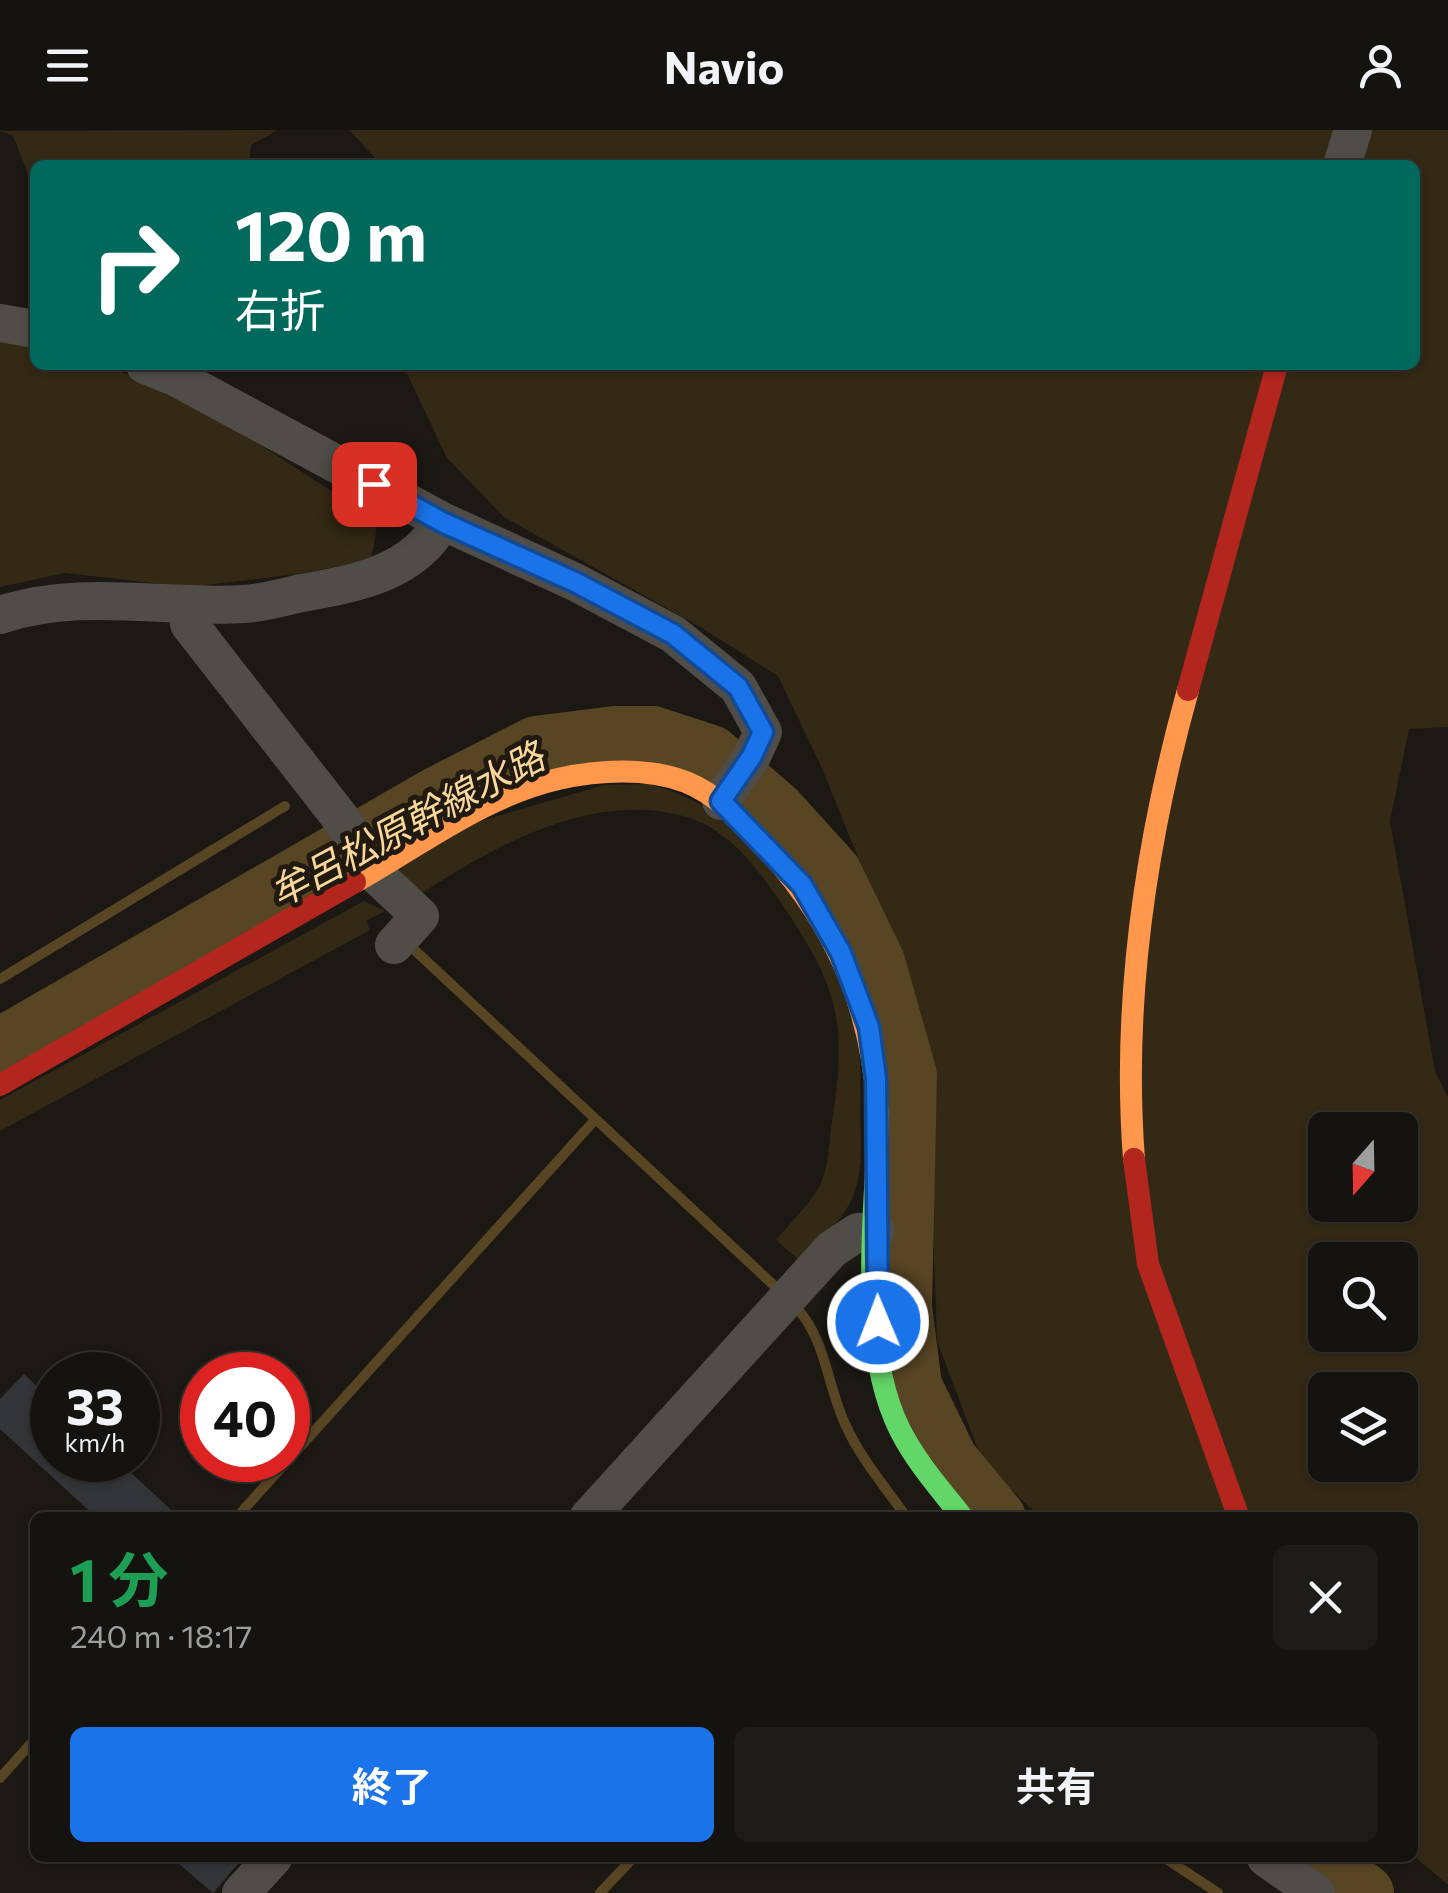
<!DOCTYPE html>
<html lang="ja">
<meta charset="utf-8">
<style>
:root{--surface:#15130f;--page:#1e1c18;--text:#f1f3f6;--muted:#9d9e9e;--line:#34322f;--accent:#1a73e8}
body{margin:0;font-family:Commissioner,"Noto Sans JP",sans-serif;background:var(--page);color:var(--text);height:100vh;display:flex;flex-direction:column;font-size:38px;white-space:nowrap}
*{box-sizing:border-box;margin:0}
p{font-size:32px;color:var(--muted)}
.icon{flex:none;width:55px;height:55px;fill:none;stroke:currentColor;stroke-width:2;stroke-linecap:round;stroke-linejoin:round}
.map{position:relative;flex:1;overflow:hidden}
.side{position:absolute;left:30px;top:1382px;width:1388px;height:350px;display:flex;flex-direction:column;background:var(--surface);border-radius:15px;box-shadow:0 2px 8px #0004,0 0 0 2px var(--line)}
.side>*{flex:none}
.banner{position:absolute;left:30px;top:30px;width:1390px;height:210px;border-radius:15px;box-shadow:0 2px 8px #0004,0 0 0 2px var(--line);background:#00695c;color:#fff;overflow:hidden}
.needle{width:65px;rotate:200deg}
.tools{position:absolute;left:1308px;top:982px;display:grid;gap:20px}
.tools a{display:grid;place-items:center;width:110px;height:110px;border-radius:15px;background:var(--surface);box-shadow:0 2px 8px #0004,0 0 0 2px var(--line);font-size:50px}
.speed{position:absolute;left:30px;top:1222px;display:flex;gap:20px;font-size:50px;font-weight:700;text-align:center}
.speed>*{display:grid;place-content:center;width:130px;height:130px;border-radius:50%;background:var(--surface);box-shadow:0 2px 8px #0004,0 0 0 2px var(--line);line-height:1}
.speed small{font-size:25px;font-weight:400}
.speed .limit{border:15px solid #d22;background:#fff;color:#111}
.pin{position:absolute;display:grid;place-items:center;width:85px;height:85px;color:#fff;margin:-42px;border-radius:20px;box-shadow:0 5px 15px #0006}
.me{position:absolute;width:110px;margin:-55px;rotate:359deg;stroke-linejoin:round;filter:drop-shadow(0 0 8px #0008)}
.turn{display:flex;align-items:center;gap:35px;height:210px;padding:0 40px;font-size:45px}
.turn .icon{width:130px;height:130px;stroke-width:2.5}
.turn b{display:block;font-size:70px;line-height:85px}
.round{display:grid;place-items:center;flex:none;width:105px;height:105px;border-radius:15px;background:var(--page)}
.overview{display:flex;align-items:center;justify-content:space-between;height:170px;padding:0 40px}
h1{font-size:60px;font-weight:700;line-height:75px;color:#1e9e55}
.primary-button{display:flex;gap:20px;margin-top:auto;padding:20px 40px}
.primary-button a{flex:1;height:115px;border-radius:15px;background:var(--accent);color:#fff;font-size:40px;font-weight:700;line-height:115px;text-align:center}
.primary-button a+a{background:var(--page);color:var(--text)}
header{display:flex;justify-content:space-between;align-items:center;height:130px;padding:0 40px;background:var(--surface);font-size:45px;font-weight:700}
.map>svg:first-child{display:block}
.green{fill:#332915;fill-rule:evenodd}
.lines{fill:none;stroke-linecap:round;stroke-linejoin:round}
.stream{stroke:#584524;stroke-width:10}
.river{stroke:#584524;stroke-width:58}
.building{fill:#333539}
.street{stroke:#504d48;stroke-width:38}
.fast{stroke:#63d668;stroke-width:22}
.slow{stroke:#ff974d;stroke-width:22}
.jam{stroke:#b3261e;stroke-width:22}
.route-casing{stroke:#114b97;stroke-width:25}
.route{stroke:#1a73e8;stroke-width:18}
.labels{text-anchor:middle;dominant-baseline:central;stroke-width:10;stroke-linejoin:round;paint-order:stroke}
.water-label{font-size:38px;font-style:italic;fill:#fbd799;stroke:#201a11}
</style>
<header><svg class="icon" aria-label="menu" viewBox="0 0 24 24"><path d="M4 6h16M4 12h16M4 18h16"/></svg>Navio<svg class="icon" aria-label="person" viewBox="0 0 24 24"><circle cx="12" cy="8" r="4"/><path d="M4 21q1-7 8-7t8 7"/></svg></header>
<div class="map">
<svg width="1448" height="1763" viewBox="0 0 1448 1763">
<rect width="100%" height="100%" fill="#1c1914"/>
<path class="green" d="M 278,0 L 251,15 L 249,35 L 35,35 L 35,61 L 13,6 L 0,1 Z
M 349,0 L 1448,0 L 1448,597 L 1409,599 L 1390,691 L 1435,941 L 1448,967 L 1448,1755 L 1413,1725 L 1412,1388 L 1040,1387 L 983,1333 L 937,1211 L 930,1010 L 919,878 L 821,636 L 778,546 L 702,498 L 504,387 L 447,328 L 403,235 L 1415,235 L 1415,35 L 382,35 ZM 1325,1000 L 1400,1000 L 1400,1075 L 1325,1075 ZM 1325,1130 L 1400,1130 L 1400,1205 L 1325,1205 ZM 1325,1260 L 1400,1260 L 1400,1335 L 1325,1335 Z
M 0,212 L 35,217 L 35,235 L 100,235 L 175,260 L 378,391 L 371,430 L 298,444 L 189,457 L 65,443 L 0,457 Z
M 648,654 C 762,681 833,807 858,915 C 862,936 860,961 860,983 C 861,1013 864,1045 850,1073 C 839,1094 816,1113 800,1131 L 776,1110 C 790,1093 808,1076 819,1057 C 828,1041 829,1016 831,998 C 848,892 840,860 780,771 C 753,733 726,696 679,685 C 590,663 496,715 424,762 L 406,759 L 396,740 L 477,692 L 604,655 Z
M 364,771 L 385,781 L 366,791 L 370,800 L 0,1001 L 0,970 Z"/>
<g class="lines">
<path class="stream" d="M 407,813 L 782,1163
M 0,849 L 285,676
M 794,1175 C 827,1209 826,1254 846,1296 C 861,1329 886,1358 907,1388
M 236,1388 L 593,992
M 0,1648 L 35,1609
M 1165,1728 L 1218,1763
M 600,1763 L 633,1728"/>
<path class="river" d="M 0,917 L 440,664 L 536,615 L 615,605 L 653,605 L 711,624 L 776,680 L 833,743 L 876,832 L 908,945 L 903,1177 L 913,1256 L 949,1330 L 997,1388
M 1317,1728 L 1365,1763"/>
</g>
<path class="building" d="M 24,1244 L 52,1271 L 52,1330 L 117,1330 L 180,1388 L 97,1388 L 0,1299 L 0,1269 Z
M 172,1728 L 243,1728 L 213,1763 Z"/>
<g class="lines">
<path class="street" d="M 1342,35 L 1353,0
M 0,193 L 35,199
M 145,235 L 177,248 L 442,391 L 575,452 L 673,504 L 738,557 L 763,602 L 752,626 L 721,671
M 187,474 L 189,494 L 342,690 L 373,742 L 420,786 L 394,815
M 0,485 C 81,458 161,479 244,474 C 262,473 280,468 297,464 C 351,454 414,445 442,391
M 588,1388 L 832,1119 L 858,1102 L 876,1101
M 1266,1728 L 1316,1763
M 241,1763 L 273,1728"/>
<path class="fast" d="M 878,985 C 877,1081 856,1212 900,1300 C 916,1332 941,1360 963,1388"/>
<path class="slow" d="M 355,752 C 421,715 484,666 558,649 C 598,640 647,637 686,652 C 716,664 740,689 762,713 C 835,792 873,878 878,985
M 1134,1029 C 1122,872 1146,711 1188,560"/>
<path class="jam" d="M 1188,560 L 1277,235
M 0,955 L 355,752
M 1134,1029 L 1148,1134 L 1239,1388"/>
</g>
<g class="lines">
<g class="route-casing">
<path id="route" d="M 374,354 L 442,392 L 575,452 L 673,504 L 738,557 L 763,602 L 752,626 L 721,671 L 802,755 L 841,823 L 869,897 L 876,948 L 878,1192"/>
</g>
<use href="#route" class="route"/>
</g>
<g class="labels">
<g class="water-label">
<text transform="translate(406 693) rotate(-28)">牟呂松原幹線水路</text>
</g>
</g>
</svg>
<div class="tools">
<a><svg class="needle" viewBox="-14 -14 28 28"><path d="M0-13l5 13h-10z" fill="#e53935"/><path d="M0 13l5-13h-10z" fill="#9d9e9e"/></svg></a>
<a><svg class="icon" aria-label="search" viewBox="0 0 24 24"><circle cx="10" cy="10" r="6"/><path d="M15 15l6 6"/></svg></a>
<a><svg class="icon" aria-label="layers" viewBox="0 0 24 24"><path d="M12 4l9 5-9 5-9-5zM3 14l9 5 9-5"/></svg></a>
</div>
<div class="speed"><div>33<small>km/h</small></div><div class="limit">40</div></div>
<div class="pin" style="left:374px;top:354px;background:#d93025"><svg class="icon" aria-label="arrive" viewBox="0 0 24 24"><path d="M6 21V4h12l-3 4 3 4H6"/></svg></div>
<svg class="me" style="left:878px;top:1192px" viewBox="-20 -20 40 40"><circle r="17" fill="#1a73e8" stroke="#fff" stroke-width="3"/><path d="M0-11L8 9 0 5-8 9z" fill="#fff"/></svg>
<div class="banner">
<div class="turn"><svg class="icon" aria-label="right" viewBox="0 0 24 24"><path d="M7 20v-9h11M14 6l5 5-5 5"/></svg><div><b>120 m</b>右折</div></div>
</div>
<section class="side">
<div class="overview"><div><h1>1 分</h1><p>240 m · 18:17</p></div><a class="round"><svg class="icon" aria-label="close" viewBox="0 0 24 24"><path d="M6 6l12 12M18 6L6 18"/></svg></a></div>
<div class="primary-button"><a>終了</a><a>共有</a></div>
</section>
</div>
